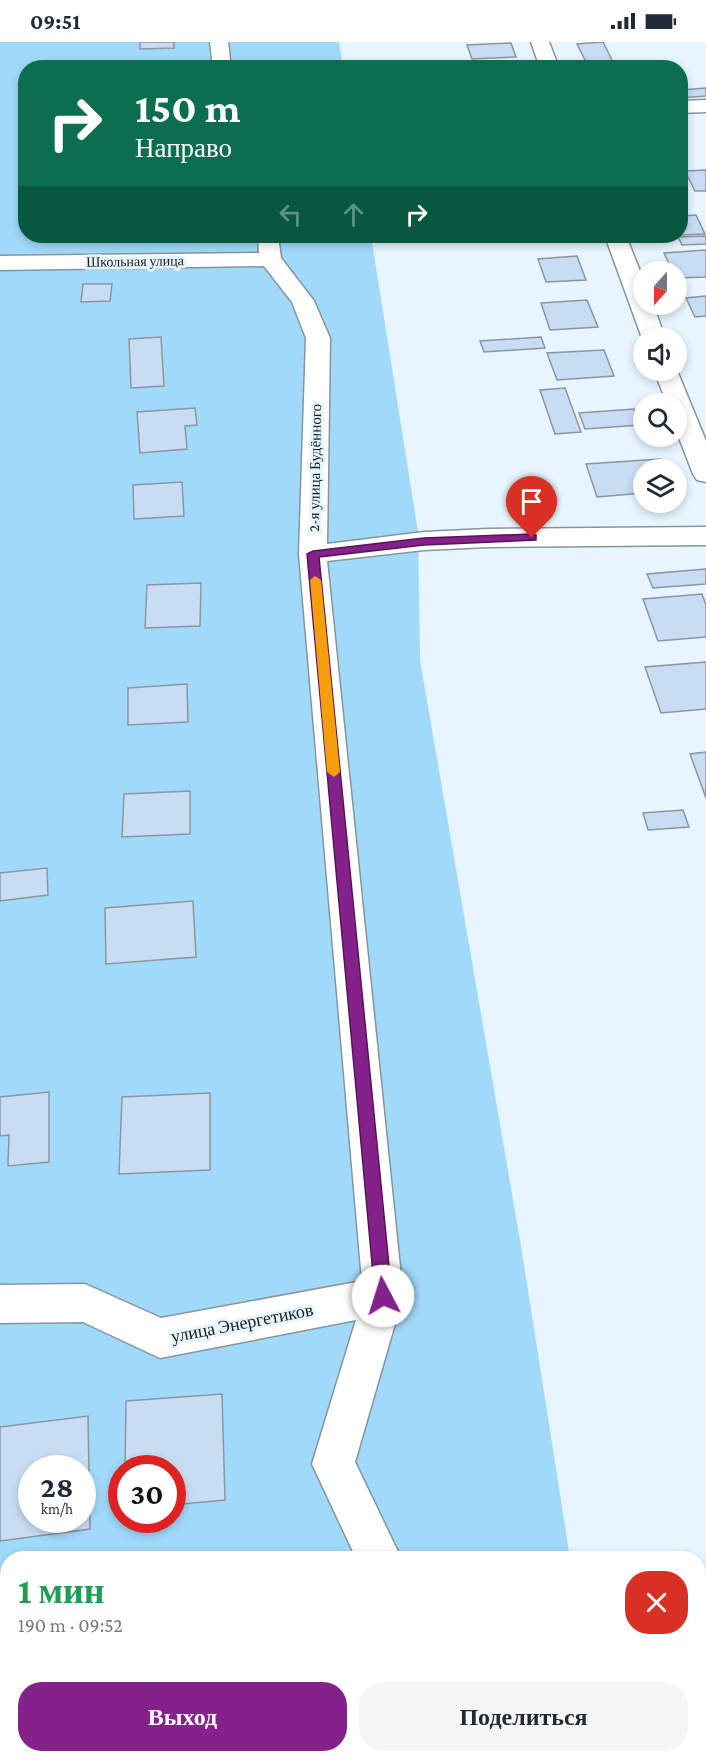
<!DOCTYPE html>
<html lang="ru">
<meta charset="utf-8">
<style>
:root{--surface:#fff;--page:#f6f6f7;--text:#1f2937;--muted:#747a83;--accent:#85218a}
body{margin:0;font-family:"Crimson Pro",serif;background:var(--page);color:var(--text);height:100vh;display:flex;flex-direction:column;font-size:22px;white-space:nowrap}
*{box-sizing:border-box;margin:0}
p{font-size:20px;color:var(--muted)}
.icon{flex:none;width:33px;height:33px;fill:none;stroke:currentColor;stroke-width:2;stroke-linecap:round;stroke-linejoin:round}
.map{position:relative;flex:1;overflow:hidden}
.drawer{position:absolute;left:0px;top:1509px;width:706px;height:212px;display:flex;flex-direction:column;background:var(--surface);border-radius:24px 24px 0 0;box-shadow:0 3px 9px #0003}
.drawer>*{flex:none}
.hud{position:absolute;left:18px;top:18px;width:670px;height:183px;border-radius:24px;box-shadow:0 3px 9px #0003;background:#0b6e4f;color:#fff;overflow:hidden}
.needle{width:39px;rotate:201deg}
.fabs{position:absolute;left:633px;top:219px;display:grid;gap:12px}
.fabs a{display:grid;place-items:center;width:54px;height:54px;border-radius:50%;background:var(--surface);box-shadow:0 3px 9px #0003;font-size:30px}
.speed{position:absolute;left:18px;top:1413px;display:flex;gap:12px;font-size:30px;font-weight:700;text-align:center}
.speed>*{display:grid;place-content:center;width:78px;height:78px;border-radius:50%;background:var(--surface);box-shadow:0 3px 9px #0003;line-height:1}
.speed small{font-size:15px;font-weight:400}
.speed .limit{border:9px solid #d22;background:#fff;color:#111}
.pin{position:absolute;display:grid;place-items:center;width:51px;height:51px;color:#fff;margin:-62px -26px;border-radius:50% 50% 50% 0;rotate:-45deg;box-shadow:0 0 6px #0007}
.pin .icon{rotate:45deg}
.me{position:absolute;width:66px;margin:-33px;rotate:355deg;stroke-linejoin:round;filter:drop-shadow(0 0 4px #0008)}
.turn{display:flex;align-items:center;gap:21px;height:126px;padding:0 18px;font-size:27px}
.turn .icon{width:78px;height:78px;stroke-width:2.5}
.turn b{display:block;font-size:42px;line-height:51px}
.lanes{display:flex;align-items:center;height:57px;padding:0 18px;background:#0003;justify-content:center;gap:30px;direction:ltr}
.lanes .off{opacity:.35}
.round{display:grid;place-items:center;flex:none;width:63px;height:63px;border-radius:24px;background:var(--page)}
.summary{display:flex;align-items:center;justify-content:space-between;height:102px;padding:0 18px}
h1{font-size:36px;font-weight:700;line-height:45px;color:#1e9e55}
.button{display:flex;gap:12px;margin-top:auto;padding:12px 18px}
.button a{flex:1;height:69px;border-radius:24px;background:var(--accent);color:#fff;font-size:24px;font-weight:700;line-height:69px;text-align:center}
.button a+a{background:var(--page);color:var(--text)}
.status{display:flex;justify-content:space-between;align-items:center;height:42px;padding:0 30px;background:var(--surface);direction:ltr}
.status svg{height:16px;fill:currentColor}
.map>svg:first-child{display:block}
.green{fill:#a1d9fa;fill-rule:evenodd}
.building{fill:#c8dcf4;stroke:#8c96a1;stroke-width:1.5;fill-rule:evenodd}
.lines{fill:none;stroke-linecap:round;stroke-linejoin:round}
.minor-casing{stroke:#87959d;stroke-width:3}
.minor{fill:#fff;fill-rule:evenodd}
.route{fill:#85218a;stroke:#56155a;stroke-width:1.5}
.slow{fill:#f59e0b}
.labels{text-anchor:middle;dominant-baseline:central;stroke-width:6;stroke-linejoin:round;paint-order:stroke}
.far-street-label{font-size:14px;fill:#191f22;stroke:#e6f5fe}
.street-label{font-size:15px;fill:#191f22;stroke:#e6f5fe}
.near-street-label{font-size:18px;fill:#191f22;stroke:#e6f5fe}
</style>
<div class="status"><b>09:51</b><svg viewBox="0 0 49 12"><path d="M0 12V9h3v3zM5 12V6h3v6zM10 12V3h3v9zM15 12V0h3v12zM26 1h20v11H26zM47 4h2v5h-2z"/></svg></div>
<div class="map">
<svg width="706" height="1720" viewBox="0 0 706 1720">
<rect width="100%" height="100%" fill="#e6f5fe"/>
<path class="green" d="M 0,0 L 339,0 L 343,25 L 26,26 L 26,194 L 371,194 L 418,490 L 420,618 L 522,1210 L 570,1516 L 8,1516 L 8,1713 L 600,1713 L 601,1720 L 0,1720 ZM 32,1426 L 82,1426 L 82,1478 L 32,1478 ZM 122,1426 L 172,1426 L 172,1478 L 122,1478 Z"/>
<path class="building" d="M 140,0 L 174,0 L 174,6 L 140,7 Z
M 603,0 L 614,22 L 588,24 L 577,2 Z
M 511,1 L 516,15 L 472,17 L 467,3 Z
M 706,46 L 706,54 L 681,56 L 681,48 Z
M 706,128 L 706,149 L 695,149 L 685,129 Z
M 696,173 L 705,192 L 681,193 L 681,174 Z
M 522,194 L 571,194 L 523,197 Z
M 706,194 L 706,202 L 682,203 L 678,195 Z
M 706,208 L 706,235 L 676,236 L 676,230 L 673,230 L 664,211 Z
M 577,214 L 586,238 L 546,240 L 538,217 Z
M 83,242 L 112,242 L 110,259 L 81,260 Z
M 706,254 L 706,274 L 695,275 L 686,256 Z
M 587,258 L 598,285 L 550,288 L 541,261 Z
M 161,295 L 164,344 L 131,346 L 129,297 Z
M 541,295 L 545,306 L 484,310 L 480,299 Z
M 604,308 L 614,334 L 557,338 L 547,311 Z
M 565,346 L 581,390 L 555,392 L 540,348 Z
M 195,366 L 197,383 L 185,384 L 187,407 L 140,411 L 137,370 Z
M 634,367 L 640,383 L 585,387 L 579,371 Z
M 660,417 L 664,428 L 644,428 L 644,451 L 597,455 L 586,422 Z
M 182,440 L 184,474 L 134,477 L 133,443 Z
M 706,527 L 706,542 L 653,546 L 647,532 Z
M 201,541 L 200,584 L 145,586 L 147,543 Z
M 702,552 L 706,563 L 706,595 L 658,599 L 643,557 Z
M 706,620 L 706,667 L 661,671 L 645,625 Z
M 187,642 L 188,680 L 128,683 L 128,646 Z
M 706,710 L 706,756 L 690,712 Z
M 190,749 L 190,792 L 122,795 L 124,752 Z
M 683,768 L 689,785 L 648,788 L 643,771 Z
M 47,826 L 48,853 L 0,859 L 0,831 Z
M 193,859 L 196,915 L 106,922 L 105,866 Z
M 49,1050 L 49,1120 L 8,1124 L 9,1093 L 0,1094 L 0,1055 Z
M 210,1051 L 210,1128 L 119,1132 L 122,1055 Z
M 222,1352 L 225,1458 L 172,1463 L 172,1426 L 125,1426 L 126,1359 Z
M 88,1374 L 90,1487 L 0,1499 L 0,1385 ZM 32,1426 L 82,1426 L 82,1478 L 32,1478 Z"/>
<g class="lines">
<g class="minor-casing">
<path id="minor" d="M 210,0 L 228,0 L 231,26 L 213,26 Z
M 531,0 L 549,0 L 559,26 L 540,26 Z
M 706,58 L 706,70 L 681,71 L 681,59 Z
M 258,194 L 278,194 L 281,216 L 314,259 L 330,296 L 327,502 L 424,490 L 488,487 L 706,485 L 706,503 L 488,505 L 424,508 L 327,519 L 403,1254 L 355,1420 L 401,1516 L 356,1516 L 312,1422 L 356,1278 L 160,1316 L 83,1280 L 0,1281 L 0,1243 L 85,1242 L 161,1276 L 362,1239 L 299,512 L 306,296 L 292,260 L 264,224 L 0,228 L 0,214 L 259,211 Z
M 605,194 L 626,194 L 644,239 L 644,262 L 653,262 L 665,296 L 642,296 Z
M 676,326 L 706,399 L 706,440 L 697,438 L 693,432 L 676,388 L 676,362 L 667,362 L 654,328 L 676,328 Z
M 405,1713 L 453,1713 L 454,1720 L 406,1720 Z"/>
</g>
<use href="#minor" class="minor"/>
</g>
<path class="route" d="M 532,492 L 536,493 L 536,498 L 424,503 L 319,515 L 392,1254 L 389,1259 L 383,1262 L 378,1259 L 375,1254 L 307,512 L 313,509 L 424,496 Z"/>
<path class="slow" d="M 315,534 L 321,538 L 340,730 L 334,735 L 327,730 L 310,538 Z"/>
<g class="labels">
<g class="far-street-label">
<text transform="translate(135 219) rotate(-1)">Школьная улица</text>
</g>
<g class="street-label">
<text transform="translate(315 426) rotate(-89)">2-я улица Будённого</text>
</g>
<g class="near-street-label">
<text transform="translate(242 1281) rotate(-11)">улица Энергетиков</text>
</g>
</g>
</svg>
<div class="fabs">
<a><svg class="needle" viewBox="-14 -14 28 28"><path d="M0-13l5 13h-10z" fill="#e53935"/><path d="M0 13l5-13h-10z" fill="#747a83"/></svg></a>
<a><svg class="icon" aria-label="sound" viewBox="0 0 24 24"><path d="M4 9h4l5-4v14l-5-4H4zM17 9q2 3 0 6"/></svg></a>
<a><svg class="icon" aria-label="search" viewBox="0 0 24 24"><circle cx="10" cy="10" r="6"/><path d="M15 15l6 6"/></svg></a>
<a><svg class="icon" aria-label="layers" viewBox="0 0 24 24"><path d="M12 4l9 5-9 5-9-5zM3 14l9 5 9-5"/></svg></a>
</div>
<div class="speed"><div>28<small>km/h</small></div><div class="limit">30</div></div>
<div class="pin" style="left:532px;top:496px;background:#d93025"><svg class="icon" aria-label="arrive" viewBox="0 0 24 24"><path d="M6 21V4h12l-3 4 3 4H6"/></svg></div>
<svg class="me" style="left:383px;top:1254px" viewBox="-20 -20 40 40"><circle r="19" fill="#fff"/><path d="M0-13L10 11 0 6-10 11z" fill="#85218a"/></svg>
<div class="hud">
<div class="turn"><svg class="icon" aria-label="right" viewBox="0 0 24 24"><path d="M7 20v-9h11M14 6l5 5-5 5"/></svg><div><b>150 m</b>Направо</div></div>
<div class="lanes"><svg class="icon off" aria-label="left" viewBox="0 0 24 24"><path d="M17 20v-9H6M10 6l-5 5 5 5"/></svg><svg class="icon off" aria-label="ahead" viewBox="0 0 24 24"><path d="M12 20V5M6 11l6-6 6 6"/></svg><svg class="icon" aria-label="right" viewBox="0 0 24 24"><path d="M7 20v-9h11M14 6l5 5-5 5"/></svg></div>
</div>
<section class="drawer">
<div class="summary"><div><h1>1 мин</h1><p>190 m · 09:52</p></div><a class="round" style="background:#d93025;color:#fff"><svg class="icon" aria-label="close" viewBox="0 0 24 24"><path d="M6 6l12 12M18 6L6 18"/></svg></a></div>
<div class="button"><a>Выход</a><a>Поделиться</a></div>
</section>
</div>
